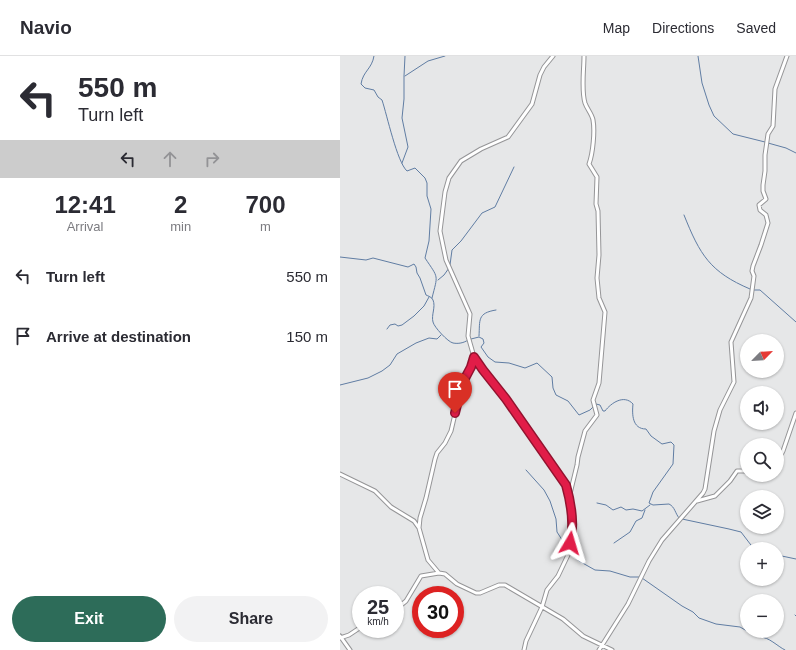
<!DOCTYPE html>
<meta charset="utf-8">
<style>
:root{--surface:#fff;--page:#f2f2f3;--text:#2b2b33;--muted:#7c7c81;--line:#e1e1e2;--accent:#2d6c59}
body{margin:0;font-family:Arial,sans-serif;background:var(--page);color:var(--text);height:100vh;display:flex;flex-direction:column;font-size:15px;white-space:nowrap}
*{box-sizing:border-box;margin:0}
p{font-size:13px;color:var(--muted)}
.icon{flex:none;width:22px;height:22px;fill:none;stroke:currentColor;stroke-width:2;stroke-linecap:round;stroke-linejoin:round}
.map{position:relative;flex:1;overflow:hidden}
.side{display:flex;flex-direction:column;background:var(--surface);width:340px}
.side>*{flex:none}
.guide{background:#fff;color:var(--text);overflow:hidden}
.needle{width:26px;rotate:66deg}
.buttons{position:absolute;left:400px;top:278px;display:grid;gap:8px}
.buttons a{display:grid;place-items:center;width:44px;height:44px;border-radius:50%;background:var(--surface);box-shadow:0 1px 3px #0004;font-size:20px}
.speed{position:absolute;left:12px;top:530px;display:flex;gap:8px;font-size:20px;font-weight:700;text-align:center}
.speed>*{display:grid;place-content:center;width:52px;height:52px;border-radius:50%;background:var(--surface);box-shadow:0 1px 3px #0004;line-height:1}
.speed small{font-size:10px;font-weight:400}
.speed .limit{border:6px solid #d22;background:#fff;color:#111}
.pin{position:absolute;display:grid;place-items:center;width:34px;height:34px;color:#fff;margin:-41px -17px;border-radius:50% 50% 50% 0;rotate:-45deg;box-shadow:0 0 4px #0007}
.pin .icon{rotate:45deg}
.me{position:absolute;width:44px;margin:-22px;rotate:7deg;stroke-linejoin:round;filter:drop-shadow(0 0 3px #0008)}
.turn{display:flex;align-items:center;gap:14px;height:84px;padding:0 12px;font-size:18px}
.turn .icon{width:52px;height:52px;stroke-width:2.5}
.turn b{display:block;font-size:28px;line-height:34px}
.lanes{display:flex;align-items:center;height:38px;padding:0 12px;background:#0003;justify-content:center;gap:20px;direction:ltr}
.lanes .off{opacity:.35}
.eta{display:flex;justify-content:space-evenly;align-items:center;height:68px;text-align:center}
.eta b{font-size:24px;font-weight:700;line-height:28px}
.button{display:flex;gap:8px;margin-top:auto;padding:8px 12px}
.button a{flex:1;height:46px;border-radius:24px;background:var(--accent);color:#fff;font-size:16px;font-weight:700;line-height:46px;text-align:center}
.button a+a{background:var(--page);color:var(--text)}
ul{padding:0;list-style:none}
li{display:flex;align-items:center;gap:12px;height:60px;padding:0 12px}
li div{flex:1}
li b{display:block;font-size:15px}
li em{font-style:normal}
header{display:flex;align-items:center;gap:24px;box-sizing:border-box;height:56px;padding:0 20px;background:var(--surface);border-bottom:1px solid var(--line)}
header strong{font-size:19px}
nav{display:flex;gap:22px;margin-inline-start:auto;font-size:14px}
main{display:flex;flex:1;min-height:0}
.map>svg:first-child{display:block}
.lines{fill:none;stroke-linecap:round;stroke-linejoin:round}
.stream{stroke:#607da3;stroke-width:1}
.minor-casing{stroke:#959597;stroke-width:5}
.minor{stroke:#fff;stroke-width:3}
.route-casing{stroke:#92132f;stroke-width:10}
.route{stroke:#e11d48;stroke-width:7}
</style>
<header>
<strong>Navio</strong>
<nav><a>Map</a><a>Directions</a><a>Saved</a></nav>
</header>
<main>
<section class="side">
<div class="guide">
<div class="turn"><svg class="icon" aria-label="left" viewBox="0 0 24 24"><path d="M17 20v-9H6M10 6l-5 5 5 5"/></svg><div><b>550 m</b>Turn left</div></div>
<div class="lanes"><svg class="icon" aria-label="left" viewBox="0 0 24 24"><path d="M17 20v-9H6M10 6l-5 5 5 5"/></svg><svg class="icon off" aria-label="ahead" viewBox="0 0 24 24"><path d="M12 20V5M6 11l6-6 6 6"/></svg><svg class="icon off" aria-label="right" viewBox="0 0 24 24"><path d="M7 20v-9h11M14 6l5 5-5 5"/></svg></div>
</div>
<div class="eta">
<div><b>12:41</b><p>Arrival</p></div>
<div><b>2</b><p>min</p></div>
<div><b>700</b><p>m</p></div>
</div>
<ul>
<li><svg class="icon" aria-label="left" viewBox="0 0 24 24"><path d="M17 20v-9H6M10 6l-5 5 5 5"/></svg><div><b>Turn left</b></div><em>550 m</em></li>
<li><svg class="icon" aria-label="arrive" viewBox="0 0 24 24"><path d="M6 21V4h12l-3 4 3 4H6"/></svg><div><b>Arrive at destination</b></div><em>150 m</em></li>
</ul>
<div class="button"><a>Exit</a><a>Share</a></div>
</section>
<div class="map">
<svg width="456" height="594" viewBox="0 0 456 594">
<rect width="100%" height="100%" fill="#e6e7e8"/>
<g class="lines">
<path class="stream" d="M 34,0 C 32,13 23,15 21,28 L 25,32 L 34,34 L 38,41 L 42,44 C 47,59 57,106 67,115 L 75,112 L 85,122 L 87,127 L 87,140 L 91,153 L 89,185 L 85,202 C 99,223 98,218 92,242
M 358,0 L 362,27 L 369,49 L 374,60 L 393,78 L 425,86
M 65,20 L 88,5 L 105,0
M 428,87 L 446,92 L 456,97
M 62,107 L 68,91 L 62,62 L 64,43 L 64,20 L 65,0
M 344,159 C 360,199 370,216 410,233
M 0,201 L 26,204 L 33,202 L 68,211 L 74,208 L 76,211 L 77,217 L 80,222 L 86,239 C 88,240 92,241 93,244 C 96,251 91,259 93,266 C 94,271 108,286 113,287 C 118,288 124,287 128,284
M 110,209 L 112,194 L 121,185 L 142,157 L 155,151 L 174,111
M 98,224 L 104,219 L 109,212
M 413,234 L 420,234 L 456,266
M 47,273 L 50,269 L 55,268 L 58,270 L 62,269 L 74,260 L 84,250 L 89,241
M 139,280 C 140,264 137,257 156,254
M 131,283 L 139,281 L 143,283 L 144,287 L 141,291 L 148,301 L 155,306 L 169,307 L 185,312 L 197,307 L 212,321 L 213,332 L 216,339 L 228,345 L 239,359 L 250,354 L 254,350
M 0,329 L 28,322 L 42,315 L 50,309 L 57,298 L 76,287 L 89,282 L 97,283 L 101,279
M 256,348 L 260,349 L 263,355 L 265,355 C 271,347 284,338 293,348 C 292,358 292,373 306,373 L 311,380 L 322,388 L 331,386 L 334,389 L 333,408 L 313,436 L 309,447 L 313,449 L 329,448 C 335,451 335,457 339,462
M 186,414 L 204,434 L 210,445 L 216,463 L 217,476 L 228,493
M 257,447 L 266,449 L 273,454 L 281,451 L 286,454 L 293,453 L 302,455 L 310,449
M 342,463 L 389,473 L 401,476 L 414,493
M 274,487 L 290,476 L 296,465 L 302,462 L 305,454
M 229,496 L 239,505 L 255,514 L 270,515 L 290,521 L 299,521
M 437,499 L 456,503
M 302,522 L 342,550 L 353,556 L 359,562 L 376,568 L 400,571 L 407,575
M 455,559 L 456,560
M 417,575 L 420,581 C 429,581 437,590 445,594"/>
<g class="minor-casing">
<path id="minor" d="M 135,302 L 223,422 L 226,429 L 229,440
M 437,407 L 443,395 L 456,357
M 0,418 L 35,435 L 51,451 L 74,465 L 79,472 L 88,504 L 99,517 L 105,518 L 117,528 L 136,537 L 140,537 L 159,529 L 165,529 L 223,563 L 243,580 L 272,594
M 357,445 L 375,440 L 390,425 L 397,415 L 407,415
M 79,472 L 80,462 L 86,442 L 95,403 L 97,397 L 105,387 L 111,375 L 122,328 L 131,311 L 134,301 L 128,280 L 130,258 L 106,204 L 100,175 L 105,136 L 109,122 L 121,105 L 141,93 L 168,81 L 192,48 L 200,19 L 204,11 L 213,0
M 55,554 L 66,545 L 81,520 L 99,517
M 0,580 L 10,594
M 0,582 L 9,579 L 21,571
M 184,594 L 186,585 L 202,551 L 207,534 L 218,520 L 228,499 L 233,477 L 229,442 L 237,409 L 238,401 L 245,375 L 257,359 L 253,344 L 259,327 L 265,256 L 259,242 L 257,222 L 259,199 L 258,155 L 256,148 L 257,121 L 249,108 C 253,97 255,75 253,64 C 252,58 247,53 245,47 C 241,34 244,14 244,0
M 259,594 L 288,548 L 309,505 L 322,484 L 363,437 L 365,433 L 374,375 L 380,354 L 394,326 L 391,286 L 411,242 L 414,220 L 412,215 L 413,210 L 421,189 L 428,167 L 426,159 L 420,154 L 419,149 L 426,143 L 423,135 L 423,129 L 425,115 L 425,99 L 428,78 L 433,70 L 435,33 L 447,0"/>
</g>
<use href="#minor" class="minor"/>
</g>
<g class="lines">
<g class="route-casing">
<path id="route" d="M 115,357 L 122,328 L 131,311 L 134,301 L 143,314 L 166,343 L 226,429 C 231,447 235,468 230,487"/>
</g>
<use href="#route" class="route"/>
</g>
</svg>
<div class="buttons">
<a><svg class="needle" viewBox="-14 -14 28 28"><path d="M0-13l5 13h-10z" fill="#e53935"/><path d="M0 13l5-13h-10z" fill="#7c7c81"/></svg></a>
<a><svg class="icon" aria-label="sound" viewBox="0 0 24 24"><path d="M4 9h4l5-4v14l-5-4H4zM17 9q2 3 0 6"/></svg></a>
<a><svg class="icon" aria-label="search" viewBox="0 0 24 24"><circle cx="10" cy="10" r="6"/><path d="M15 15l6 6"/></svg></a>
<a><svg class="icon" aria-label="layers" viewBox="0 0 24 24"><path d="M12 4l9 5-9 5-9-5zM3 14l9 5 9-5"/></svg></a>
<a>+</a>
<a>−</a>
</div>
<div class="speed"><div>25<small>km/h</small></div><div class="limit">30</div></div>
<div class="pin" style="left:115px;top:357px;background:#d93025"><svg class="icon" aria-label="arrive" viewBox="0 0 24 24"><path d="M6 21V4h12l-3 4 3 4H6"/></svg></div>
<svg class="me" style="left:230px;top:487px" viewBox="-20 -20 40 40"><path d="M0-17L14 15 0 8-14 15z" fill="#e11d48" stroke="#fff" stroke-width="4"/></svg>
</div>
</main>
